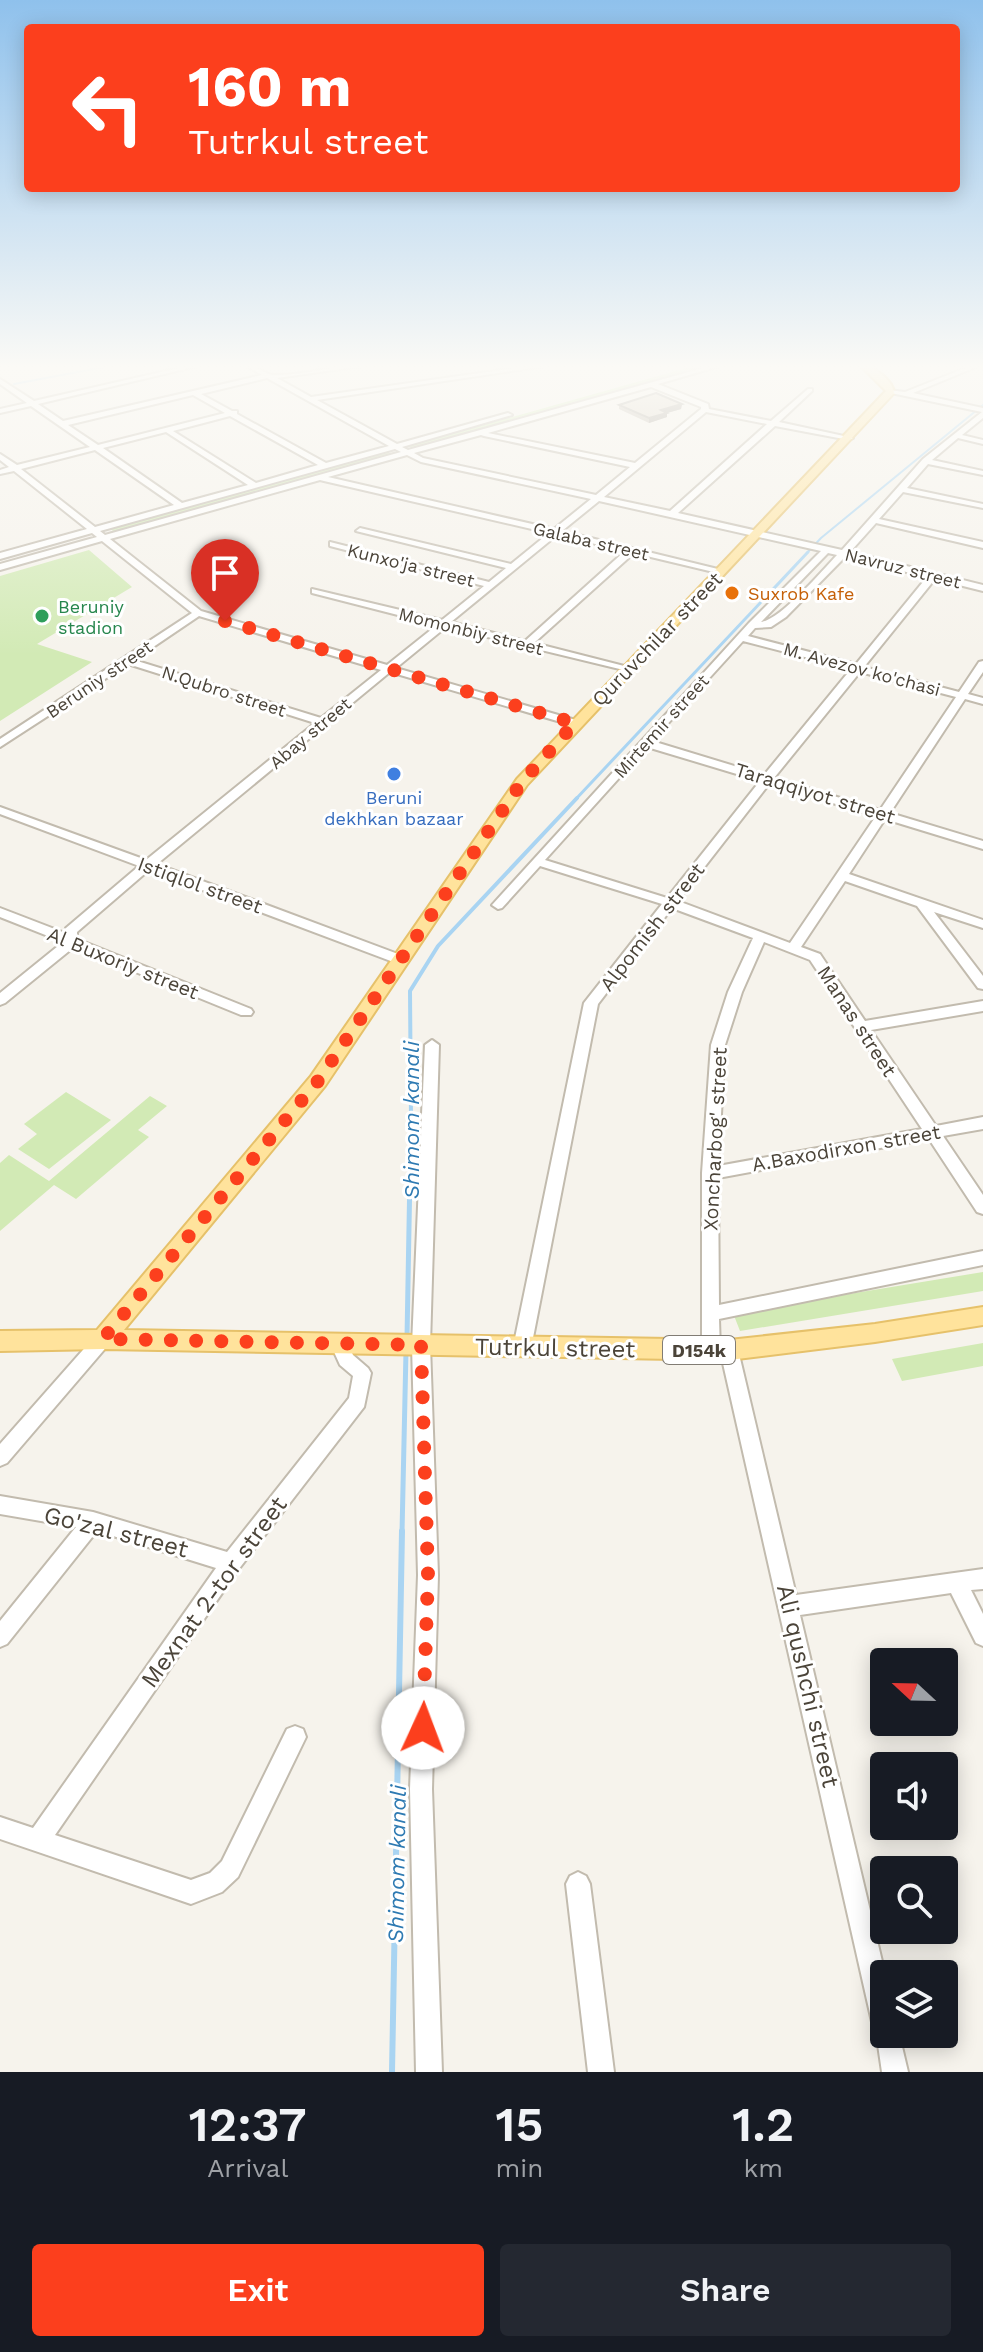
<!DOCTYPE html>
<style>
:root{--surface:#171b24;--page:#242831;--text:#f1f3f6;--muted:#9ea1a6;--accent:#fc3f1d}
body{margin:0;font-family:"Work Sans",sans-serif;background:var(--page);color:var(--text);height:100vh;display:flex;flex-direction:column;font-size:30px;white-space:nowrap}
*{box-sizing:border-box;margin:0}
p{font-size:26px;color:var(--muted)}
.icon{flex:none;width:44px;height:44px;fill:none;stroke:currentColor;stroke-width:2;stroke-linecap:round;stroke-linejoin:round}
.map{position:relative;height:2072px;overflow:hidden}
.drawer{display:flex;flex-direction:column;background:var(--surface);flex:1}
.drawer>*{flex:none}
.guide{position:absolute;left:24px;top:24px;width:936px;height:168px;border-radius:8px;box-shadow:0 4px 20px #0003;background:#fc3f1d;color:#fff;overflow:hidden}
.needle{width:52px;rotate:292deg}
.tools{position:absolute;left:870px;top:1648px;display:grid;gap:16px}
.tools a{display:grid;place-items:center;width:88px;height:88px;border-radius:8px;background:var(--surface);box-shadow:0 4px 20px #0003;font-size:40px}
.pin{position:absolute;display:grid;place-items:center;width:68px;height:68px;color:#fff;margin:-82px -34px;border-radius:50% 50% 50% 0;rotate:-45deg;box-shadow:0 0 8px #0007}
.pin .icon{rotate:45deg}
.me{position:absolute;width:88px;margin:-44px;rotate:2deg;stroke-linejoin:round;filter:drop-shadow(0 0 6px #0008)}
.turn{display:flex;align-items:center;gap:28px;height:168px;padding:0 32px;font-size:36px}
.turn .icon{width:104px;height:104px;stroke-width:2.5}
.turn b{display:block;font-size:56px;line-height:68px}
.eta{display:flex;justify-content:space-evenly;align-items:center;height:136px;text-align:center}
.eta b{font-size:48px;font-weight:600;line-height:56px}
.action{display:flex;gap:16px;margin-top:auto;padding:16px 32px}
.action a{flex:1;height:92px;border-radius:8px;background:var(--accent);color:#fff;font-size:32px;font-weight:600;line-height:92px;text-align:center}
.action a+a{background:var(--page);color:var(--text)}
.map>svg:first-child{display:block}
.green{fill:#d2eab5}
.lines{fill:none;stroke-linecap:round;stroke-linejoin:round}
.stream-far4{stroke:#a9d4f2;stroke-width:2}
.stream-far3{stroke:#a9d4f2;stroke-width:3}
.stream-far2{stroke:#a9d4f2;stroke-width:4}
.stream-far1{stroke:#a9d4f2;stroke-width:5}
.stream{stroke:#a9d4f2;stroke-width:6}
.minor-casing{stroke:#c2bbae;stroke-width:4}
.major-casing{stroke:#e6c16a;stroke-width:4}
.minor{fill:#fff;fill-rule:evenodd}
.major{fill:#ffe39c;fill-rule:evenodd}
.wall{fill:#bab2a6}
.shaded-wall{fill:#979187}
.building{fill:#d8cfc1;stroke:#979187;stroke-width:2}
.route{stroke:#fc3f1d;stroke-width:14;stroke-dasharray:0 25.2}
.food-dot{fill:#e8710a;stroke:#fff;stroke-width:3}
.leisure-dot{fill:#2e9e5b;stroke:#fff;stroke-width:3}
.shop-dot{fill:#3f7fe0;stroke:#fff;stroke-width:3}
.labels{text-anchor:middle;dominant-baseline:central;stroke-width:6;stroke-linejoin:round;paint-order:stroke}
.far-street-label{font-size:18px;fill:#4b4439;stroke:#fff}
.far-food-label{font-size:18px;fill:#c56008;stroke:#fff;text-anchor:start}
.far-leisure-label{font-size:18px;fill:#27864d;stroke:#fff;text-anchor:start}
.far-shop-label{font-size:18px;fill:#366cbe;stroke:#fff}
.shield{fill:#fff;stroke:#817c74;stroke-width:2}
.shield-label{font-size:18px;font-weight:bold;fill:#4b4439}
.street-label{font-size:20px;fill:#4b4439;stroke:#fff}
.water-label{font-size:22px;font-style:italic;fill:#2e7ab2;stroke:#fff}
.near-street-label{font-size:24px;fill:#4b4439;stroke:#fff}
</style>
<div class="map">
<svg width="983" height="2072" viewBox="0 0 983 2072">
<rect width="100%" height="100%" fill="#f6f3ec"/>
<path class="green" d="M 697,365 L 713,365 L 415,449 L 409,446 Z
M 387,452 L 392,455 L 115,532 L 110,529 Z
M 89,550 L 132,587 L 37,644 L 92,662 L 0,721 L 0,576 Z
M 66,1092 L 111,1120 L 49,1169 L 18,1149 L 37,1134 L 24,1124 Z
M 150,1096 L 167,1106 L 138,1130 L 149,1137 L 76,1199 L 54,1185 L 0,1231 L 0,1163 L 9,1155 L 49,1181 Z
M 983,1272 L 983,1291 L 740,1331 L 733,1313 Z
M 983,1343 L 983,1366 L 902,1381 L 892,1359 Z"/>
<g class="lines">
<path class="stream-far4" d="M 14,384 L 115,365
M 806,554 L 821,538 L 983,405"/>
<path class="stream-far3" d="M 575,800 L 808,552"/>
<path class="stream-far2" d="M 411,1119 L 410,991 L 438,946 L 577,798"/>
<path class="stream-far1" d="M 407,1338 L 411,1117
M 402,1533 L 406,1351"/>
<path class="stream" d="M 392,2072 L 402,1531"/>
<g class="minor-casing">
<path id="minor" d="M 192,365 L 202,365 L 38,404 L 63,421 L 262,375 L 245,365 C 256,365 264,374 274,375 C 306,376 338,363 369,365 L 277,378 L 311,397 L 537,365 L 552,365 L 317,400 L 397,444 L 508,413 L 512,415 L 402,447 L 408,450 L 714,365 L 723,365 L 658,384 L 708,404 L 709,409 L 771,421 L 808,389 L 812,389 L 812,391 L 779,422 L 853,438 L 849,440 L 775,426 L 678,513 L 842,550 L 923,459 L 982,412 L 891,393 L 889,390 L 905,392 L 973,365 L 981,365 L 913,393 L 983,408 L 983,418 L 962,435 L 983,440 L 983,444 L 958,438 L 932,460 L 983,471 L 983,475 L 928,464 L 907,488 L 983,504 L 983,508 L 903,492 L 879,519 L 983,542 L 983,548 L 876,523 L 850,552 L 983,585 L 983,591 L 935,579 L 864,667 L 959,692 L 979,662 L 983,661 L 983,672 L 968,694 L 983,698 L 983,704 L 965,699 L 890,813 L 983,841 L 983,849 L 885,819 L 849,874 L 983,920 L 983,928 L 934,912 L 983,976 L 983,989 L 978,988 L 917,906 L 845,881 L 801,947 L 820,954 L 865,1021 L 983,1001 L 983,1011 L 871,1030 L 936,1126 L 983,1117 L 983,1129 L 943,1136 L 983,1195 L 983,1214 L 977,1212 L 929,1139 L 718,1178 L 719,1305 L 983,1251 L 983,1265 L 719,1319 L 720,1350 L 717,1355 L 711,1357 L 705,1355 L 702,1350 L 702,1173 L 711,1045 L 728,992 L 753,938 L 672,908 L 598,1004 L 531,1348 L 528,1353 L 522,1355 L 516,1353 L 513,1348 L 584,1003 L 662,904 L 540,866 L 502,908 L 498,909 L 492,905 L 749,623 L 821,551 L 599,501 L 562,531 L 726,571 L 722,574 L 634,553 L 534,643 L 632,668 L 632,672 L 446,627 L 396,668 L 579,721 L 579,725 L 571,725 L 390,672 L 157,864 L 406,957 L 408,960 L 406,963 L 396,963 L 149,870 L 77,932 L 77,939 L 251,1009 L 253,1012 L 251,1015 L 241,1015 L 74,947 L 5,1003 L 0,1005 L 0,993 L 63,942 L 0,917 L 0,908 L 65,933 L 66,928 L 139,866 L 0,814 L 0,807 L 146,860 L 315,723 L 128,664 L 0,747 L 0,739 L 192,613 L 102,541 L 0,570 L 0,564 L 97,537 L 92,533 L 0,559 L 0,553 L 87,529 L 14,471 L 0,474 L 0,470 L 9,467 L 0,460 L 0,454 L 17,465 L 90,447 L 31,406 L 0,413 L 0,409 L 27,403 L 0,384 L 0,379 L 34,401 ZM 267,378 L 389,446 L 326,463 L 237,414 L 237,411 L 232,411 L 201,394 ZM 651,387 L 701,407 L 701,409 L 635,463 L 488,433 ZM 193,395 L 225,413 L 98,445 L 68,425 ZM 706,412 L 767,424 L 670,511 L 604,497 ZM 230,416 L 318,465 L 256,483 L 173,431 ZM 166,432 L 248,485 L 182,503 L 103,448 ZM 481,435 L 484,436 L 630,467 L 596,495 L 423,458 L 414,453 ZM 395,449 L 401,452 L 105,535 L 100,531 ZM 95,450 L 174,505 L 95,527 L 21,469 ZM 407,455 L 421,462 L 591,499 L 554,529 L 328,477 ZM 320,480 L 324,481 L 549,533 L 511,564 L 360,528 L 356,531 L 506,568 L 489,582 L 330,542 L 330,546 L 484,586 L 442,620 L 312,589 L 312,593 L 437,625 L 387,665 L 201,611 L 110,539 ZM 557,535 L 625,551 L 525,641 L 451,622 ZM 828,553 L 837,555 C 822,571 780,620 761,622 ZM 845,557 L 927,577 L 856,664 L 748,636 L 755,628 L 771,627 L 786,617 ZM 199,616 L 381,670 L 321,718 L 134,660 ZM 743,641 L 851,669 L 764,775 L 652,741 ZM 860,672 L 956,697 L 880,810 L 774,778 ZM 647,747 L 760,781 L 667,898 L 545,860 ZM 769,784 L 876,816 L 790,943 L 678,901 ZM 764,942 L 810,960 L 922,1129 L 718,1166 L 725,1045 L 742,992 Z
M 432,1040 L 439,1045 L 430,1345 L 438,1575 L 432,1789 L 442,2072 L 416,2072 L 410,1789 L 418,1575 L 412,1345 L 425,1045 Z
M 103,1332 L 109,1334 L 112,1339 L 109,1344 L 7,1463 L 0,1466 L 0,1444 L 97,1334 Z
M 339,1336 L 345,1338 L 353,1355 L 368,1368 L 371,1373 L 364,1407 L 238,1570 L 55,1835 L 191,1880 L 210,1873 L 222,1861 L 287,1729 L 295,1726 L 303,1729 L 306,1737 L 238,1877 L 222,1892 L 191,1904 L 0,1839 L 0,1817 L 33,1828 L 216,1568 L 97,1531 L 7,1644 L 0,1647 L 0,1621 L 76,1527 L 0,1514 L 0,1496 L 93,1512 L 227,1552 L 349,1398 L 353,1376 L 340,1365 L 330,1343 L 333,1338 Z
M 729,1343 L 735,1345 L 738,1350 L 796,1595 L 983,1569 L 983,1589 L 971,1590 L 983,1614 L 983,1646 L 976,1643 L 951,1593 L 800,1615 L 885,1974 L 884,2034 L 899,2034 L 908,2072 L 882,2072 L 876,2031 L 872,2022 L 720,1350 L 723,1345 Z
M 578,1872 L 586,1876 L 590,1884 L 614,2072 L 588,2072 L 566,1884 L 570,1876 Z"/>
</g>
<g class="major-casing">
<path id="major" d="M 860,365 C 873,365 893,380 894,393 L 527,785 L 325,1086 L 124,1330 L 729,1340 L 875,1324 L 983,1307 L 983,1325 L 875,1342 L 729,1360 L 103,1349 L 0,1351 L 0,1331 L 97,1330 L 311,1076 L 517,779 L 886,391 Z"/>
</g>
<use href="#minor" class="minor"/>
<use href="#major" class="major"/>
</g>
<path class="wall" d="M 682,404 L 681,409 L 667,413 L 667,417 L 649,423 L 619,409 L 619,405 Z"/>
<path class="shaded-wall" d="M 682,404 L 681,409 L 667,413 L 667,417 L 649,423 L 649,418 L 661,410 Z"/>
<path class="building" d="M 656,393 L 682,404 L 661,410 L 667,413 L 649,418 L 619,405 Z"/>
<linearGradient id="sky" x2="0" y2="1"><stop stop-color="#8fc1ec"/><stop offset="0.56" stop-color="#fbfaf6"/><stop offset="1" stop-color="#fbfaf6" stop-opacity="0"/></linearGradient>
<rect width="983" height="655" fill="url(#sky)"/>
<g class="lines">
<path class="route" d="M 225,621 L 575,723 L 522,782 L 318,1081 L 103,1339 L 421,1345 L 428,1575 L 423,1728"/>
</g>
<circle class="food-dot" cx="732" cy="593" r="8"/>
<circle class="leisure-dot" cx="42" cy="616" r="8"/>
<circle class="shop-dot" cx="394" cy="774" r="8"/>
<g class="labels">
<g class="far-street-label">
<text transform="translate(591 541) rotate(13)">Galaba street</text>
<text transform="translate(411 565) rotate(14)">Kunxo'ja street</text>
<text transform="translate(903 568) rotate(14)">Navruz street</text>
<text transform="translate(471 631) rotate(14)">Momonbiy street</text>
<text transform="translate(862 669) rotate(15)">M. Avezov ko'chasi</text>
<text transform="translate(99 679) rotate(-34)">Beruniy street</text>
<text transform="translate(224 691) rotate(18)">N.Qubro street</text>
<text transform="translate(661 726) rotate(-48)">Mirtemir street</text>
<text transform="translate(310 733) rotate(-40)">Abay street</text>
</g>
<g class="far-food-label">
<text x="748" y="593">Suxrob Kafe</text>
</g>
<g class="far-leisure-label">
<text x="58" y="606">Beruniy<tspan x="58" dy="21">stadion</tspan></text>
</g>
<g class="far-shop-label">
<text x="394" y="797">Beruni<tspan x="394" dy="21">dekhkan bazaar</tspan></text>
</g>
<rect class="shield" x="663" y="1336" width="72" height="28" rx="6"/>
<g class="shield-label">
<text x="699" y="1350">D154k</text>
</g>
<g class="street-label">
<text transform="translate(657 639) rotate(-46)">Quruvchilar street</text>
<text transform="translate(815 793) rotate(17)">Taraqqiyot street</text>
<text transform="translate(200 885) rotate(20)">Istiqlol street</text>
<text transform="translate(652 927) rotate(-52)">Alpomish street</text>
<text transform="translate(123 963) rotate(22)">Al Buxoriy street</text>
<text transform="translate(857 1021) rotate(57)">Manas street</text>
<text transform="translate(715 1139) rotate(-87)">Xoncharbog' street</text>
<text transform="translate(846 1148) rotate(-10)">A.Baxodirxon street</text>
</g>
<g class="water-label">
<text transform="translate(411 1120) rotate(-90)">Shimom kanali</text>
<text transform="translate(397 1864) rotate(-89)">Shimom kanali</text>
</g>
<g class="near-street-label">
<text transform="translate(555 1348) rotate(1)">Tutrkul street</text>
<text transform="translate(116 1532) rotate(14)">Go'zal street</text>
<text transform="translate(214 1592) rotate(-54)">Mexnat 2-tor street</text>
<text transform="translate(808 1686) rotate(77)">Ali qushchi street</text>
</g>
</g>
</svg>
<div class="tools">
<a><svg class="needle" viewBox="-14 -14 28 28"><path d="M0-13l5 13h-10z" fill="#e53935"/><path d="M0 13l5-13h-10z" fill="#9ea1a6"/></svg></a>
<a><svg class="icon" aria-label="sound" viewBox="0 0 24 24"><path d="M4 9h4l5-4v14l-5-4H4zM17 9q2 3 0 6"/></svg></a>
<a><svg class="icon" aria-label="search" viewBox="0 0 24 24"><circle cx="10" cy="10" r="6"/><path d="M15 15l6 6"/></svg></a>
<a><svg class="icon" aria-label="layers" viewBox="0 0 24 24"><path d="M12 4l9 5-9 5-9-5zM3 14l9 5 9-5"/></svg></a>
</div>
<div class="pin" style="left:225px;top:621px;background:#d93025"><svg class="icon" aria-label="arrive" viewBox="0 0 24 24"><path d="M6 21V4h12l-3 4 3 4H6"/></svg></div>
<svg class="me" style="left:423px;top:1728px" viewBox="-20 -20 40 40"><circle r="19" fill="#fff"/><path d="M0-13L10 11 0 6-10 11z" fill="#fc3f1d"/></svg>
<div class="guide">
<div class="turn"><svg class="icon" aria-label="left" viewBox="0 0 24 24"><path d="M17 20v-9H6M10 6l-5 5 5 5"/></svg><div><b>160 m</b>Tutrkul street</div></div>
</div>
</div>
<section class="drawer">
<div class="eta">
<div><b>12:37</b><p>Arrival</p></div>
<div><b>15</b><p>min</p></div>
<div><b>1.2</b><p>km</p></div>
</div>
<div class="action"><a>Exit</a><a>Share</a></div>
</section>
